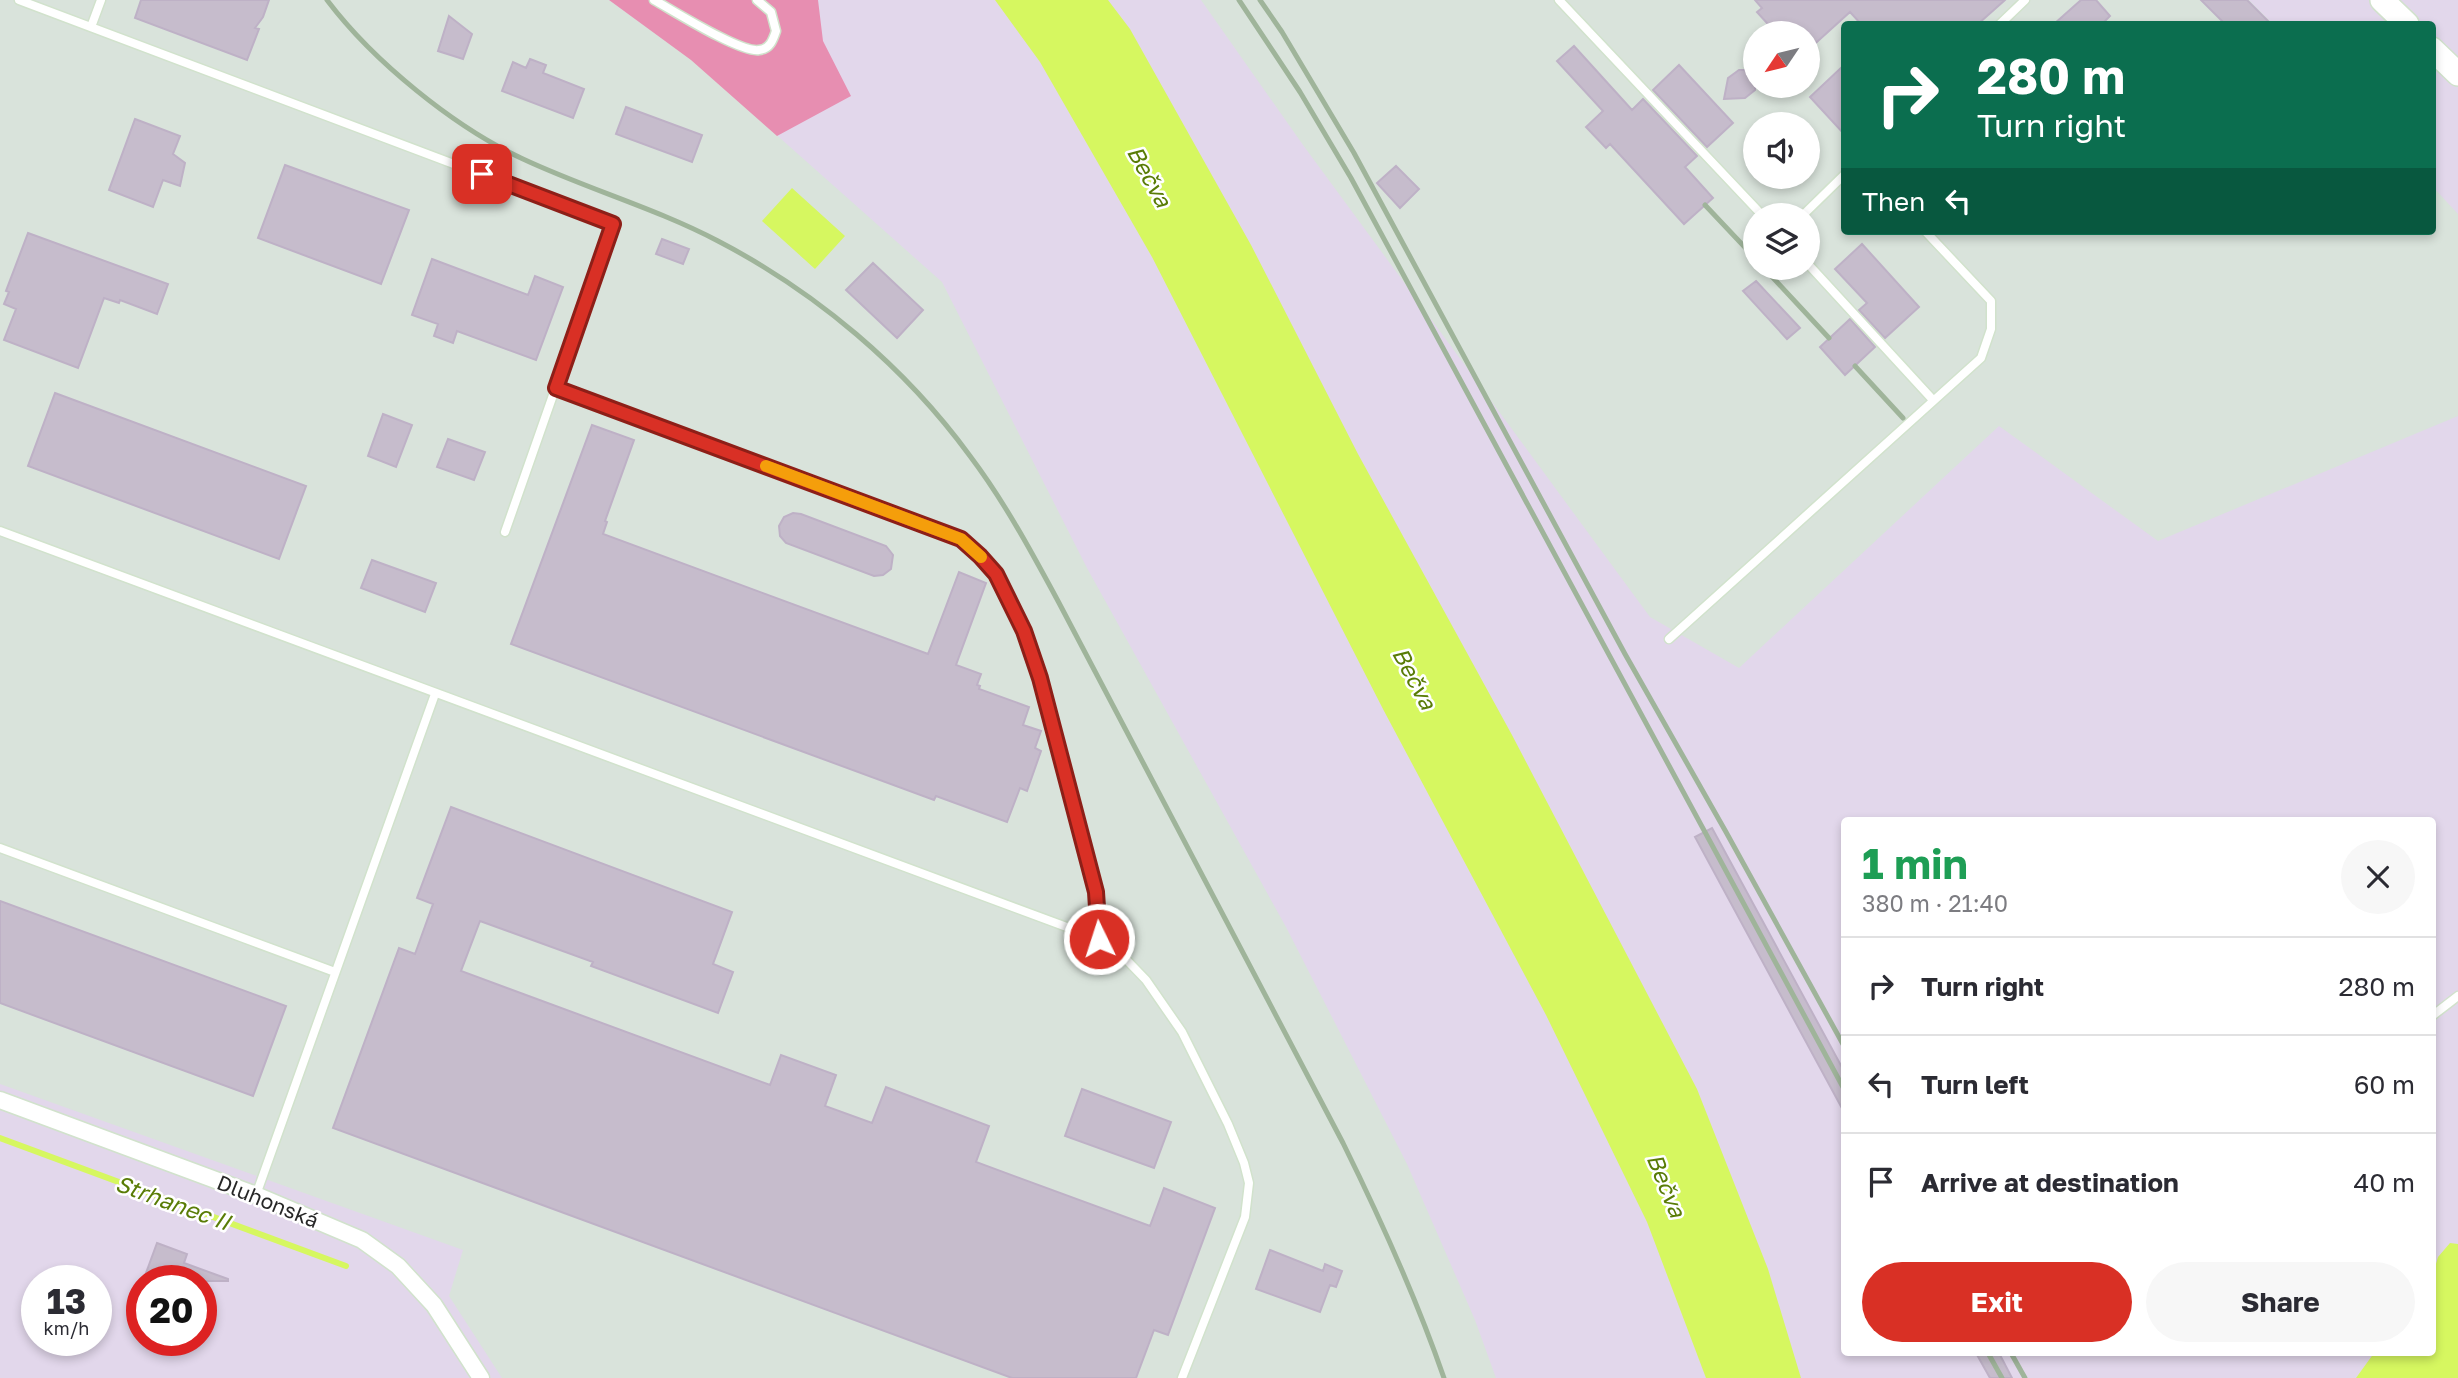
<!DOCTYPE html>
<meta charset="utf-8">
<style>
:root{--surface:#fff;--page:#f7f7f7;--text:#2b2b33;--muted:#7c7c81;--line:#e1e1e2;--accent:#d93025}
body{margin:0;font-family:"Golos Text",sans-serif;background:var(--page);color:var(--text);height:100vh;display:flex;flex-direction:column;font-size:26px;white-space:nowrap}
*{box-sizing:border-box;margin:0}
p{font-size:23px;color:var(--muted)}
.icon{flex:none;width:38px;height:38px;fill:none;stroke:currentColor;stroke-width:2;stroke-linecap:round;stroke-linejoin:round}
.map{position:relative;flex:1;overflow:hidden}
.panel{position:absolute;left:1841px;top:817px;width:595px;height:539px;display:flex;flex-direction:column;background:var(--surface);border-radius:7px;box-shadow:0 4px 10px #0003}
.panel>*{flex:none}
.guide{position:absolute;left:1841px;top:21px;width:595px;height:214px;border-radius:7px;box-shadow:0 4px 10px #0003;background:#0b6e4f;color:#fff;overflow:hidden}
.needle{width:46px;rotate:235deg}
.fabs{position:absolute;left:1743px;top:21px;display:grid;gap:14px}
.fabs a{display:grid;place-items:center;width:77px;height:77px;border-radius:50%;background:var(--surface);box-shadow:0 4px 10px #0003;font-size:35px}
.speed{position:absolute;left:21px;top:1265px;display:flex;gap:14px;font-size:35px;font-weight:700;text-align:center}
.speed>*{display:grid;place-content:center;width:91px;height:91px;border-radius:50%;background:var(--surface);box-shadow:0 4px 10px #0003;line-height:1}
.speed small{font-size:18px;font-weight:400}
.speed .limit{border:10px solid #d22;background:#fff;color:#111}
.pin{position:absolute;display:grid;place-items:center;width:60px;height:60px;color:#fff;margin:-30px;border-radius:14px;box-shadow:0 4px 10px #0006}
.me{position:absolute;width:77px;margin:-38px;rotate:356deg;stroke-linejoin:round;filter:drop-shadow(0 0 5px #0008)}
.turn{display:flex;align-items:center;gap:24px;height:147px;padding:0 21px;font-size:32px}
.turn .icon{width:91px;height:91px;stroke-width:2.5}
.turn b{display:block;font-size:49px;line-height:60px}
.then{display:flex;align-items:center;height:66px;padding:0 21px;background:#0003;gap:14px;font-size:26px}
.round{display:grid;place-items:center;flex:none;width:74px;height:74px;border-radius:37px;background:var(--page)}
.overview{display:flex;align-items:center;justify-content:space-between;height:119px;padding:0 21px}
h1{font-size:42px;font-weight:700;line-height:52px;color:#1e9e55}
.button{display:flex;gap:14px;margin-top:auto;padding:14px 21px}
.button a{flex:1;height:80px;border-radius:42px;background:var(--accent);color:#fff;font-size:28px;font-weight:700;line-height:80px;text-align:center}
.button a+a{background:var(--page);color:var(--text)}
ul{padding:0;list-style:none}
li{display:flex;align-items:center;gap:21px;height:98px;padding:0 21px;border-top:2px solid var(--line)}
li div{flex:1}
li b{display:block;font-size:26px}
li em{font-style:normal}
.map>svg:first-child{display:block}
.industrial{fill:#d9e3db;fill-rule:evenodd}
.green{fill:#e78eb1}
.water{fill:#d6f760}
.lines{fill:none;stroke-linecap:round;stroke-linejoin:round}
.stream{stroke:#d6f760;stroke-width:6}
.building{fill:#c6bccc;stroke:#beb1c6;stroke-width:2}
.lane-casing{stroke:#d1e2cc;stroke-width:11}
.street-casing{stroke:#d1e2cc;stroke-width:19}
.secondary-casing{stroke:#d1e2cc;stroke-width:26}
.lane{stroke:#fff;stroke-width:8}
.street{stroke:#fff;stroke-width:16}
.secondary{stroke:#fff;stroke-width:23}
.rail{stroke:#9fb49a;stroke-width:5}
.route-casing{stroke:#8d1f18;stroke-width:18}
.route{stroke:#d93025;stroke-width:12}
.slow{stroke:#f59e0b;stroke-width:12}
.labels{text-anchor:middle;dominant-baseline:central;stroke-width:5;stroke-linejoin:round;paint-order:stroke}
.street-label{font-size:21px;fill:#272727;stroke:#fff}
.water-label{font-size:23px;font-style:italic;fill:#597c06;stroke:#fff}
</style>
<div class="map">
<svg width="2458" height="1378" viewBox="0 0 2458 1378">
<rect width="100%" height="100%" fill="#e2d7eb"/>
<path class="industrial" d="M 0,0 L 609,0 L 691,59 L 942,282 L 1087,568 L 1286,927 L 1407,1164 L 1475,1320 L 1496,1378 L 502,1378 L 449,1296 L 463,1250 L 0,1084 Z
M 1201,0 L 2249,0 L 2273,24 L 1844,24 L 1844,231 L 2432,231 L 2433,187 L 2458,214 L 2458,416 L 2158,541 L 1999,426 L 1739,668 L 1650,617 L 1303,145 ZM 1755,33 L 1808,33 L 1808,86 L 1755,86 ZM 1755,124 L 1808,124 L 1808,177 L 1755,177 ZM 1755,215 L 1808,215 L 1808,268 L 1755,268 Z"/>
<path class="green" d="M 609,0 L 818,0 L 823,41 L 851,96 L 777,136 L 691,60 Z"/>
<path class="water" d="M 995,0 L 1108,0 L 1130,29 L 1251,245 L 1358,454 L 1512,735 L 1697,1089 L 1768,1269 L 1801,1378 L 1706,1378 L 1647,1222 L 1546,1015 L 1384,711 L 1152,257 L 1040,62 Z
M 792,188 L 845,236 L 815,269 L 762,221 Z
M 2450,1243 L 2458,1244 L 2458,1378 L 2356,1378 L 2374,1353 L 2432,1353 L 2433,1274 L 2438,1257 Z"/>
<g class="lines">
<path class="stream" d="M 0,1138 L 346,1266"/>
</g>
<path class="building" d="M 141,0 L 269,0 L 263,17 L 255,28 L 259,29 L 247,60 L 135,18 Z
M 1755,0 L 2005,0 L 1978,24 L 1861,24 L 1850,12 L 1808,50 L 1808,33 L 1776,33 L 1757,12 L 1762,8 Z
M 2081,0 L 2096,0 L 2110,16 L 2102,24 L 2054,24 Z
M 2201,0 L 2247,0 L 2271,24 L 2225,24 Z
M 449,16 L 472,34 L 463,59 L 438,51 Z
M 1574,46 L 1632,110 L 1643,99 L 1697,156 L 1685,167 L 1713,198 L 1684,224 L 1610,144 L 1606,148 L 1586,127 L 1603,111 L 1557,61 Z
M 530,59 L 546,65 L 543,73 L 584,89 L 573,118 L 502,91 L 513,62 L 526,68 Z
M 1679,65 L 1733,123 L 1707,147 L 1653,90 Z
M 1844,65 L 1844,134 L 1810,97 Z
M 1739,70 L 1746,70 L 1752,74 L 1755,79 L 1755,90 L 1745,98 L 1724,99 L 1728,78 Z
M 626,107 L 702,135 L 692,162 L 616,134 Z
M 135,119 L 180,136 L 173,154 L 185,163 L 180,186 L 163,180 L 153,207 L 109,190 Z
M 285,165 L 409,210 L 381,284 L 258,238 Z
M 1396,166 L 1419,189 L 1400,208 L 1377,183 Z
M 28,233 L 168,284 L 157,314 L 120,300 L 119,303 L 104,298 L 78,368 L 4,340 L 16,309 L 4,304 L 9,292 L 6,291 Z
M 662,239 L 689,249 L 683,264 L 656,254 Z
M 1862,244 L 1919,307 L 1885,338 L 1859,310 L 1867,303 L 1835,269 Z
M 432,259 L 528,295 L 535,276 L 563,287 L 536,360 L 457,331 L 453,343 L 434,336 L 438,324 L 412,315 Z
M 873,263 L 923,310 L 897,338 L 846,290 Z
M 1756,281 L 1800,328 L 1787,339 L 1743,291 Z
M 1850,319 L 1875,347 L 1845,375 L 1820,347 Z
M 55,393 L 306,486 L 279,559 L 28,466 Z
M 383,414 L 412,425 L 396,467 L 368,456 Z
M 592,425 L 634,440 L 605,521 L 607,522 L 603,534 L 928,654 L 959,572 L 986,583 L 956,665 L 981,674 L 977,685 L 980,686 L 979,689 L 1029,707 L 1023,725 L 1041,731 L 1035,748 L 1041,751 L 1027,791 L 1020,788 L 1007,822 L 936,796 L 934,800 L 511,644 Z
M 448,439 L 485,452 L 474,480 L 437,467 Z
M 793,513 L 801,514 L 886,546 L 893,555 L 891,569 L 883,575 L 874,576 L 786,543 L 780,536 L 779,526 L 784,517 Z
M 372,560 L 436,583 L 425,612 L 361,588 Z
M 451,807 L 732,912 L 713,964 L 733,972 L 718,1013 L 591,966 L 593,962 L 480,921 L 461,971 L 770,1085 L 781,1055 L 836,1075 L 825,1106 L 872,1123 L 886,1087 L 989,1126 L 976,1162 L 1150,1226 L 1164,1188 L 1215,1208 L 1168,1335 L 1154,1330 L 1136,1378 L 1012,1378 L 333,1128 L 399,948 L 415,954 L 433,904 L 417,898 Z
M 1712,828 L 1844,1071 L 1844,1112 L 1695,837 Z
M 0,901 L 286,1006 L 253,1096 L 0,1003 Z
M 1082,1089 L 1171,1122 L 1154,1168 L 1065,1136 Z
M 157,1243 L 187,1254 L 184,1263 L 228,1279 L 228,1281 L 166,1281 L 146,1273 Z
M 1270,1250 L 1323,1271 L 1325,1264 L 1342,1271 L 1336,1287 L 1330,1285 L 1320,1312 L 1256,1289 Z
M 1976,1353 L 1999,1353 L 2012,1378 L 1990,1378 Z"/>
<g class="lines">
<g class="lane-casing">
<path id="lane" d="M 19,0 L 613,224 L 505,532
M 654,0 C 674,11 740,53 759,50 C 770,49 773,40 776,31 L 771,12 L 757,0
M 1559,0 L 1762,215
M 2000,24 L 2025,0
M 91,27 L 101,0
M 1803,215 L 1844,175
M 1808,264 L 1933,400
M 556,388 L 961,539 L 980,556 L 996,574 L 1024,631 L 1040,678 L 1095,892 L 1099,939
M 0,531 L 1099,939 L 1118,951 L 1146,980 L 1182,1032 L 1228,1124 L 1244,1163 L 1249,1183 L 1245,1217 L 1182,1378
M 1669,639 L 1981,358 L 1991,329 L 1991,301 L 1925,231
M 0,848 L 335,972
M 2432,1016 L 2458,996
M 256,1195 L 435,694"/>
</g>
<g class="street-casing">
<path id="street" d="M 0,1100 L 256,1195 L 362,1240 L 398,1266 L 434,1305 L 481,1378"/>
</g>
<g class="secondary-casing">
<path id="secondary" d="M 2382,0 L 2407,24
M 2432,49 L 2458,74"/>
</g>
<use href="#lane" class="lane"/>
<use href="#street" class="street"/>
<use href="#secondary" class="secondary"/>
<path class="rail" d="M 327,0 C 373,61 454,127 523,159 C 587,189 655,208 718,241 C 816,292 905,367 970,456 C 1004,501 1031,551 1058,601 L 1343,1143 C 1381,1220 1416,1297 1444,1378
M 1239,0 L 1300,92 L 1351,178 L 1844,1089
M 1260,0 L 1282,32 L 1354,153 L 1625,654 L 1726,832 L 1844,1046
M 1705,205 L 1755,258
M 1764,268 L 1829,338
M 1855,366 L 1903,418
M 1988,1353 L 2002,1378
M 2011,1353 L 2025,1378"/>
</g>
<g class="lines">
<g class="route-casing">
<path id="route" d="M 482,174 L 613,224 L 556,388 L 961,539 L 980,556 L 996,574 L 1024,631 L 1040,678 L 1096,892 L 1099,939"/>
</g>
<use href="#route" class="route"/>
<path class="slow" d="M 766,466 L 961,539 L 981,557"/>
</g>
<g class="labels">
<g class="street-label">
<text transform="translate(268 1201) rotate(22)">Dluhonská</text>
</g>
<g class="water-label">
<text transform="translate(1150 176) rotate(61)">Bečva</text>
<text transform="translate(1415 678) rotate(62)">Bečva</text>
<text transform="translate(1667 1185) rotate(68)">Bečva</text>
<text transform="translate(173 1202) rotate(20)">Strhanec II</text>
</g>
</g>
</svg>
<div class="fabs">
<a><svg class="needle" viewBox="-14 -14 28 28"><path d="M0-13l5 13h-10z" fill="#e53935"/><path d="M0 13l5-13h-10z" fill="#7c7c81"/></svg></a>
<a><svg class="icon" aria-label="sound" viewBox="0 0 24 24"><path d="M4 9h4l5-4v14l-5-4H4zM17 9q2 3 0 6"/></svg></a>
<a><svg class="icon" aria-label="layers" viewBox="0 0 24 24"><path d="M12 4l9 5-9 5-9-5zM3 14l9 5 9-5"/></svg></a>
</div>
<div class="speed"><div>13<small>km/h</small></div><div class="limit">20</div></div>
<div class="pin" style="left:482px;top:174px;background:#d93025"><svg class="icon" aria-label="arrive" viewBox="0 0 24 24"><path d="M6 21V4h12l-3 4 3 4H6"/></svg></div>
<svg class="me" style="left:1099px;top:939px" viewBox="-20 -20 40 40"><circle r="17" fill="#d93025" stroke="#fff" stroke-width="3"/><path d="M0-11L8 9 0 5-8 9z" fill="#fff"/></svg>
<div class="guide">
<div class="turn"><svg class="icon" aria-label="right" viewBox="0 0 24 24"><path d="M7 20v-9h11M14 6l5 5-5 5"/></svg><div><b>280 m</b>Turn right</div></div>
<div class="then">Then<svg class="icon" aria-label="left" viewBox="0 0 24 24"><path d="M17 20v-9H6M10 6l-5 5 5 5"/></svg></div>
</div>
<section class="panel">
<div class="overview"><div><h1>1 min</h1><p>380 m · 21:40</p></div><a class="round"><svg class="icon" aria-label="close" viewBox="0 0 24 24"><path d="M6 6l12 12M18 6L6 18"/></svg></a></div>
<ul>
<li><svg class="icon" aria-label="right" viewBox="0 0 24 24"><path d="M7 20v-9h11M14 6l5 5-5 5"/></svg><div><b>Turn right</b></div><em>280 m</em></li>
<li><svg class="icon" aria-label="left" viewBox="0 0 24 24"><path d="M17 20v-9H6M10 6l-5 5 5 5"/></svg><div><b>Turn left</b></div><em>60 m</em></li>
<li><svg class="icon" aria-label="arrive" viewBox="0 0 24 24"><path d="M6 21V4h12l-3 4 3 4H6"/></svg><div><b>Arrive at destination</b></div><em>40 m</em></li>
</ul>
<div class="button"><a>Exit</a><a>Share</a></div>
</section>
</div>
